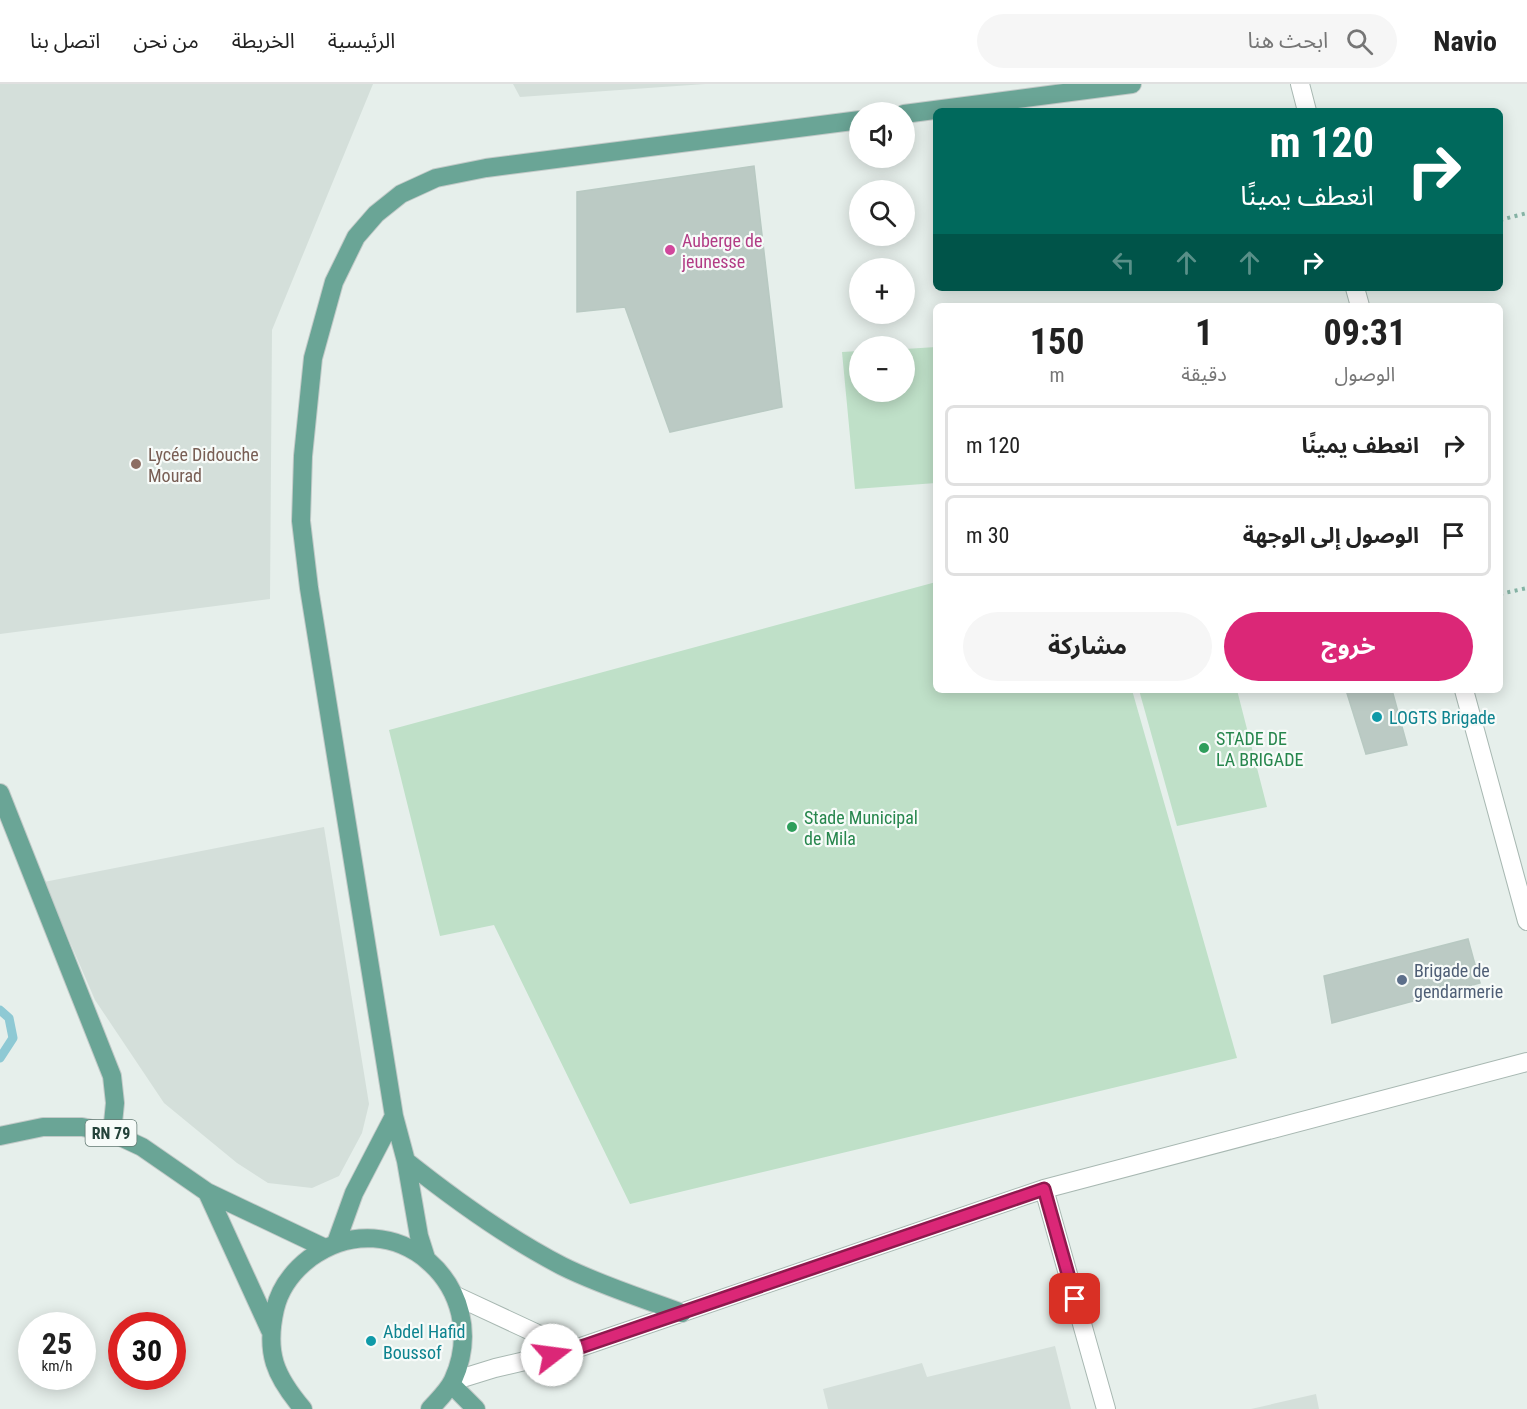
<!DOCTYPE html>
<html lang="ar">
<meta charset="utf-8">
<style>
:root{--surface:#fff;--page:#f6f6f6;--text:#222;--muted:#767676;--line:#e0e0e0;--accent:#db2777}
body{margin:0;font-family:"Roboto Condensed","Noto Sans Arabic",sans-serif;background:var(--page);color:var(--text);direction:rtl;height:100vh;display:flex;flex-direction:column;font-size:22px;white-space:nowrap}
*{box-sizing:border-box;margin:0}
p{font-size:20px;color:var(--muted)}
.icon{flex:none;width:33px;height:33px;fill:none;stroke:currentColor;stroke-width:2;stroke-linecap:round;stroke-linejoin:round}
.map{position:relative;flex:1;overflow:hidden;direction:ltr}
.sheet{position:absolute;left:933px;top:219px;width:570px;height:390px;display:flex;flex-direction:column;background:var(--surface);border-radius:9px;box-shadow:0 3px 15px #0003;direction:rtl}
.sheet>*{flex:none}
.guide{position:absolute;left:933px;top:24px;width:570px;height:183px;border-radius:9px;box-shadow:0 3px 15px #0003;direction:rtl;background:#00695c;color:#fff;overflow:hidden}
.controls{position:absolute;left:849px;top:18px;display:grid;gap:12px}
.controls a{display:grid;place-items:center;width:66px;height:66px;border-radius:50%;background:var(--surface);box-shadow:0 3px 15px #0003;font-size:30px}
.speed{position:absolute;left:18px;top:1228px;display:flex;gap:12px;font-size:30px;font-weight:700;text-align:center}
.speed>*{display:grid;place-content:center;width:78px;height:78px;border-radius:50%;background:var(--surface);box-shadow:0 3px 15px #0003;line-height:1}
.speed small{font-size:15px;font-weight:400}
.speed .limit{border:9px solid #d22;background:#fff;color:#111}
.pin{position:absolute;display:grid;place-items:center;width:51px;height:51px;color:#fff;margin:-26px;border-radius:12px;box-shadow:0 3px 9px #0006}
.me{position:absolute;width:66px;margin:-33px;rotate:75deg;stroke-linejoin:round;filter:drop-shadow(0 0 4px #0008)}
.turn{display:flex;align-items:center;gap:21px;height:126px;padding:0 30px;font-size:27px}
.turn .icon{width:78px;height:78px;stroke-width:2.5}
.turn b{display:block;font-size:42px;line-height:51px}
.lanes{display:flex;align-items:center;height:57px;padding:0 30px;background:#0003;justify-content:center;gap:30px;direction:ltr}
.lanes .off{opacity:.35}
.eta{display:flex;justify-content:space-evenly;align-items:center;height:102px;text-align:center}
.eta b{font-size:36px;font-weight:700;line-height:42px}
.action{display:flex;gap:12px;margin-top:auto;padding:12px 30px}
.action a{flex:1;height:69px;border-radius:36px;background:var(--accent);color:#fff;font-size:24px;font-weight:700;line-height:69px;text-align:center}
.action a+a{background:var(--page);color:var(--text)}
ul{padding:0;list-style:none}
li{display:flex;align-items:center;gap:18px;height:81px;margin:0 12px 9px;padding:0 18px;border:3px solid var(--line);border-radius:9px}
li div{flex:1}
li b{display:block;font-size:22px}
li em{font-style:normal}
header{display:flex;align-items:center;gap:36px;box-sizing:border-box;height:84px;padding:0 30px;background:var(--surface);border-bottom:2px solid var(--line)}
header strong{font-size:28px}
nav{display:flex;gap:33px;margin-inline-start:auto;font-size:21px}
.search{width:420px;height:54px;background:var(--page);display:flex;align-items:center;gap:15px;box-sizing:border-box;padding:0 21px;border-radius:33px;color:var(--muted);font-size:22px}
.map>svg:first-child{display:block}
.built{fill:#d4dfda}
.green{fill:#bfe0c8}
.lines{fill:none;stroke-linecap:round;stroke-linejoin:round}
.stream{stroke:#8ec9d4;stroke-width:9}
.building{fill:#bbcac4;stroke:#b8c9c2;stroke-width:1.5}
.minor-casing{stroke:#a8b8b2;stroke-width:20}
.major-casing{stroke:#c2cac8;stroke-width:20}
.path{stroke:#86b3a5;stroke-width:4;stroke-dasharray:3 4.5;stroke-linecap:butt}
.minor{stroke:#fff;stroke-width:18}
.major{stroke:#6aa596;stroke-width:18}
.route-casing{stroke:#8e194d;stroke-width:15}
.route{stroke:#db2777;stroke-width:10}
.hotel-dot{fill:#d1479c;stroke:#f7fbf9;stroke-width:2}
.education-dot{fill:#8d6e63;stroke:#f7fbf9;stroke-width:2}
.culture-dot{fill:#0f9aa8;stroke:#f7fbf9;stroke-width:2}
.leisure-dot{fill:#2e9e5b;stroke:#f7fbf9;stroke-width:2}
.service-dot{fill:#5c6f8a;stroke:#f7fbf9;stroke-width:2}
.labels{text-anchor:middle;dominant-baseline:central;stroke-width:4.5;stroke-linejoin:round;paint-order:stroke}
.shield{fill:#f7fbf9;stroke:#637a73;stroke-width:1.5}
.shield-label{font-size:16px;font-weight:bold;fill:#24423a}
.hotel-label{font-size:18px;fill:#b23c85;stroke:#f7fbf9;text-anchor:start}
.education-label{font-size:18px;fill:#785e54;stroke:#f7fbf9;text-anchor:start}
.culture-label{font-size:18px;fill:#0d838f;stroke:#f7fbf9;text-anchor:start}
.leisure-label{font-size:18px;fill:#27864d;stroke:#f7fbf9;text-anchor:start}
.service-label{font-size:18px;fill:#4e5e75;stroke:#f7fbf9;text-anchor:start}
</style>
<header>
<strong>Navio</strong>
<div class="search"><svg class="icon" aria-label="search" viewBox="0 0 24 24"><circle cx="10" cy="10" r="6"/><path d="M15 15l6 6"/></svg>ابحث هنا</div>
<nav><a>الرئيسية</a><a>الخريطة</a><a>من نحن</a><a>اتصل بنا</a></nav>
</header>
<div class="map">
<svg width="1527" height="1325" viewBox="0 0 1527 1325">
<rect width="100%" height="100%" fill="#e6efeb"/>
<path class="built" d="M 0,0 L 373,0 L 272,246 L 270,515 L 0,550 Z
M 513,0 L 705,0 L 520,13 Z
M 324,743 L 369,1020 L 362,1049 L 339,1092 L 312,1104 L 268,1099 L 237,1079 L 164,1019 L 95,916 L 44,798 Z
M 1055,1262 L 1071,1325 L 828,1325 L 823,1305 L 922,1279 L 927,1293 Z
M 1316,1310 L 1319,1325 L 1251,1325 Z"/>
<path class="green" d="M 936,263 L 936,399 L 855,405 L 842,268 L 859,267 L 860,308 L 904,308 L 905,265 Z
M 936,498 L 936,606 L 1132,606 L 1237,974 L 630,1120 L 494,841 L 440,852 L 389,646 Z
M 1139,606 L 1237,606 L 1267,723 L 1177,742 Z"/>
<g class="lines">
<path class="stream" d="M 0,926 L 9,934 L 13,954 L 0,974"/>
</g>
<path class="building" d="M 754,82 L 782,323 L 670,348 L 625,223 L 577,228 L 577,108 Z
M 1346,606 L 1392,606 L 1407,661 L 1366,670 Z
M 1468,855 L 1480,899 L 1332,939 L 1324,892 Z"/>
<g class="lines">
<g class="minor-casing">
<path id="minor" d="M 1300,0 L 1307,27
M 1355,204 L 1360,222
M 1464,606 L 1527,837
M 1044,1105 L 1106,1325
M 456,1212 L 572,1266
M 453,1297 L 495,1284 L 572,1266 L 1044,1105 L 1527,978"/>
</g>
<g class="major-casing">
<path id="major" d="M 904,30 L 1132,0
M 0,709 L 112,992 L 115,1019 L 112,1049
M 0,1052 L 43,1043 L 82,1043 L 112,1049 L 142,1063 L 207,1108 L 325,1164
M 406,1077 C 455,1116 506,1153 562,1182 C 600,1201 642,1214 682,1229
M 207,1108 L 270,1246
M 336,1159 L 354,1109 L 394,1032
M 426,1174 L 419,1152 L 406,1077 L 394,1032 L 309,504 L 301,437 L 303,372 L 313,274 L 334,198 L 356,153 L 376,130 L 401,110 L 436,94 L 486,84 L 860,36
M 451,1300 L 476,1325
M 303,1325 C 275,1292 265,1269 275,1225 C 280,1204 293,1187 310,1174 C 394,1113 495,1204 453,1296 C 448,1307 438,1316 430,1325"/>
</g>
<path class="path" d="M 1500,136 L 1527,129
M 1500,510 L 1527,504"/>
<use href="#minor" class="minor"/>
<use href="#major" class="major"/>
</g>
<g class="lines">
<g class="route-casing">
<path id="route" d="M 552,1271 L 572,1266 L 1044,1105 L 1075,1215"/>
</g>
<use href="#route" class="route"/>
</g>
<circle class="hotel-dot" cx="670" cy="166" r="6"/>
<circle class="education-dot" cx="136" cy="380" r="6"/>
<g class="culture-dot">
<circle cx="1377" cy="633" r="6"/>
<circle cx="371" cy="1257" r="6"/>
</g>
<g class="leisure-dot">
<circle cx="1204" cy="664" r="6"/>
<circle cx="792" cy="743" r="6"/>
</g>
<circle class="service-dot" cx="1402" cy="896" r="6"/>
<g class="labels">
<rect class="shield" x="85.5" y="1036" width="51" height="26" rx="4.5"/>
<g class="shield-label">
<text x="111" y="1049">RN 79</text>
</g>
<g class="hotel-label">
<text x="682" y="156">Auberge de<tspan x="682" dy="21">jeunesse</tspan></text>
</g>
<g class="education-label">
<text x="148" y="370">Lycée Didouche<tspan x="148" dy="21">Mourad</tspan></text>
</g>
<g class="culture-label">
<text x="1389" y="633">LOGTS Brigade</text>
<text x="383" y="1247">Abdel Hafid<tspan x="383" dy="21">Boussof</tspan></text>
</g>
<g class="leisure-label">
<text x="1216" y="654">STADE DE<tspan x="1216" dy="21">LA BRIGADE</tspan></text>
<text x="804" y="733">Stade Municipal<tspan x="804" dy="21">de Mila</tspan></text>
</g>
<g class="service-label">
<text x="1414" y="886">Brigade de<tspan x="1414" dy="21">gendarmerie</tspan></text>
</g>
</g>
</svg>
<div class="controls">
<a><svg class="icon" aria-label="sound" viewBox="0 0 24 24"><path d="M4 9h4l5-4v14l-5-4H4zM17 9q2 3 0 6"/></svg></a>
<a><svg class="icon" aria-label="search" viewBox="0 0 24 24"><circle cx="10" cy="10" r="6"/><path d="M15 15l6 6"/></svg></a>
<a>+</a>
<a>−</a>
</div>
<div class="speed"><div>25<small>km/h</small></div><div class="limit">30</div></div>
<div class="pin" style="left:1075px;top:1215px;background:#d93025"><svg class="icon" aria-label="arrive" viewBox="0 0 24 24"><path d="M6 21V4h12l-3 4 3 4H6"/></svg></div>
<svg class="me" style="left:552px;top:1271px" viewBox="-20 -20 40 40"><circle r="19" fill="#fff"/><path d="M0-13L10 11 0 6-10 11z" fill="#db2777"/></svg>
<div class="guide">
<div class="turn"><svg class="icon" aria-label="right" viewBox="0 0 24 24"><path d="M7 20v-9h11M14 6l5 5-5 5"/></svg><div><b>120 m</b>انعطف يمينًا</div></div>
<div class="lanes"><svg class="icon off" aria-label="left" viewBox="0 0 24 24"><path d="M17 20v-9H6M10 6l-5 5 5 5"/></svg><svg class="icon off" aria-label="ahead" viewBox="0 0 24 24"><path d="M12 20V5M6 11l6-6 6 6"/></svg><svg class="icon off" aria-label="ahead" viewBox="0 0 24 24"><path d="M12 20V5M6 11l6-6 6 6"/></svg><svg class="icon" aria-label="right" viewBox="0 0 24 24"><path d="M7 20v-9h11M14 6l5 5-5 5"/></svg></div>
</div>
<section class="sheet">
<div class="eta">
<div><b>09:31</b><p>الوصول</p></div>
<div><b>1</b><p>دقيقة</p></div>
<div><b>150</b><p>m</p></div>
</div>
<ul>
<li><svg class="icon" aria-label="right" viewBox="0 0 24 24"><path d="M7 20v-9h11M14 6l5 5-5 5"/></svg><div><b>انعطف يمينًا</b></div><em>120 m</em></li>
<li><svg class="icon" aria-label="arrive" viewBox="0 0 24 24"><path d="M6 21V4h12l-3 4 3 4H6"/></svg><div><b>الوصول إلى الوجهة</b></div><em>30 m</em></li>
</ul>
<div class="action"><a>خروج</a><a>مشاركة</a></div>
</section>
</div>
